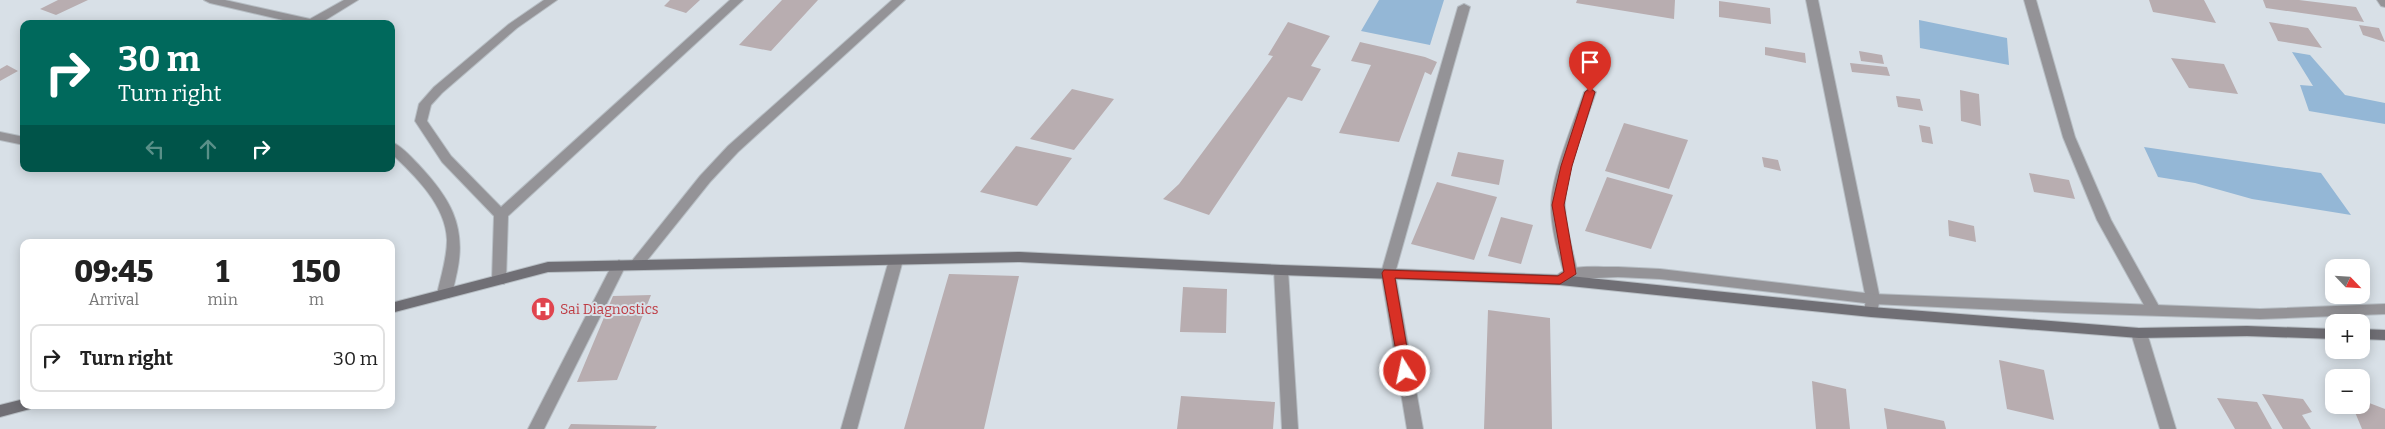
<!DOCTYPE html>
<meta charset="utf-8">
<style>
:root{--surface:#fff;--page:#f2f2f2;--text:#222;--muted:#767676;--line:#e0e0e0}
body{margin:0;font-family:Bitter,serif;background:var(--page);color:var(--text);height:100vh;display:flex;flex-direction:column;font-size:19px;white-space:nowrap}
*{box-sizing:border-box;margin:0}
p{font-size:16px;color:var(--muted)}
.icon{flex:none;width:28px;height:28px;fill:none;stroke:currentColor;stroke-width:2;stroke-linecap:round;stroke-linejoin:round}
.map{position:relative;flex:1;overflow:hidden}
.side{position:absolute;left:20px;top:239px;width:375px;height:170px;display:flex;flex-direction:column;background:var(--surface);border-radius:10px;box-shadow:0 2px 12px #0003}
.side>*{flex:none}
.top-card{position:absolute;left:20px;top:20px;width:375px;height:152px;border-radius:10px;box-shadow:0 2px 12px #0003;background:#00695c;color:#fff;overflow:hidden}
.needle{width:32px;rotate:115deg}
.controls{position:absolute;left:2325px;top:259px;display:grid;gap:10px}
.controls a{display:grid;place-items:center;width:45px;height:45px;border-radius:10px;background:var(--surface);box-shadow:0 2px 12px #0003;font-size:25px}
.pin{position:absolute;display:grid;place-items:center;width:42px;height:42px;color:#fff;margin:-51px -21px;border-radius:50% 50% 50% 0;rotate:-45deg;box-shadow:0 0 5px #0007}
.pin .icon{rotate:45deg}
.me{position:absolute;width:55px;margin:-28px;rotate:350deg;stroke-linejoin:round;filter:drop-shadow(0 0 4px #0008)}
.turn{display:flex;align-items:center;gap:18px;height:105px;padding:0 15px;font-size:22px}
.turn .icon{width:65px;height:65px;stroke-width:2.5}
.turn b{display:block;font-size:35px;line-height:42px}
.lanes{display:flex;align-items:center;height:48px;padding:0 15px;background:#0003;justify-content:center;gap:25px;direction:ltr}
.lanes .off{opacity:.35}
.eta{display:flex;justify-content:space-evenly;align-items:center;height:85px;text-align:center}
.eta b{font-size:30px;font-weight:800;line-height:35px}
ul{padding:0;list-style:none}
li{display:flex;align-items:center;gap:15px;height:68px;margin:0 10px 8px;padding:0 5px;border:2px solid var(--line);border-radius:10px}
li div{flex:1}
li b{display:block;font-size:19px}
li em{font-style:normal}
.map>svg:first-child{display:block}
.green{fill:#94b7d6}
.building{fill:#b8adb0}
.lines{fill:none;stroke-linecap:round;stroke-linejoin:round}
.minor-casing{stroke:#b7bec4;stroke-width:2}
.tertiary-casing{stroke:#b7bec4;stroke-width:2}
.secondary-casing{stroke:#b7bec4;stroke-width:2}
.minor{fill:#949397;fill-rule:evenodd}
.tertiary{fill:#949397;fill-rule:evenodd}
.secondary{fill:#706f75;fill-rule:evenodd}
.route{fill:#d93025;stroke:#8d1f18}
.labels{text-anchor:middle;dominant-baseline:central;stroke-width:4;stroke-linejoin:round;paint-order:stroke}
.health-label{font-size:14px;fill:#be3a42;stroke:#d8e0e7;text-anchor:start}
</style>
<div class="map">
<svg width="2385" height="429" viewBox="0 0 2385 429">
<rect width="100%" height="100%" fill="#d8e0e7"/>
<path class="green" d="M 1379,0 L 1444,0 L 1430,45 L 1361,31 Z
M 1919,20 L 2007,38 L 2009,65 L 1920,48 Z
M 2292,52 L 2310,55 L 2345,95 L 2385,103 L 2385,124 L 2309,111 L 2300,85 L 2313,86 Z
M 2144,147 L 2321,173 L 2351,215 L 2252,199 L 2195,183 L 2158,177 Z"/>
<path class="building" d="M 58,0 L 88,0 L 56,15 L 40,9 Z
M 670,0 L 700,0 L 686,13 L 664,6 Z
M 782,0 L 818,0 L 771,51 L 739,45 Z
M 1577,0 L 1675,0 L 1674,19 L 1576,3 Z
M 2149,0 L 2204,0 L 2216,23 L 2153,12 Z
M 2263,0 L 2299,0 L 2356,7 L 2364,22 L 2266,8 Z
M 1719,1 L 1770,8 L 1771,24 L 1719,17 Z
M 1288,22 L 1330,36 L 1311,66 L 1321,69 L 1302,101 L 1288,97 L 1209,215 L 1163,199 L 1179,184 L 1251,87 L 1273,56 L 1268,55 Z
M 2269,22 L 2308,28 L 2322,48 L 2278,41 Z
M 2359,25 L 2379,28 L 2385,42 L 2363,35 Z
M 1360,42 L 1425,57 L 1437,62 L 1431,75 L 1425,72 L 1399,142 L 1339,133 L 1371,65 L 1351,61 Z
M 1765,47 L 1805,53 L 1806,63 L 1765,55 Z
M 1859,51 L 1882,55 L 1884,64 L 1861,61 Z
M 2171,58 L 2224,64 L 2238,94 L 2189,88 Z
M 1850,63 L 1887,67 L 1890,76 L 1852,72 Z
M 7,65 L 18,71 L 0,81 L 0,69 Z
M 1072,89 L 1114,99 L 1074,150 L 1030,139 Z
M 1960,90 L 1979,94 L 1981,126 L 1961,121 Z
M 1896,96 L 1920,99 L 1923,111 L 1898,107 Z
M 1624,123 L 1688,140 L 1669,189 L 1605,171 Z
M 1919,125 L 1930,127 L 1933,144 L 1922,142 Z
M 1016,146 L 1072,158 L 1037,206 L 980,192 Z
M 1458,152 L 1504,160 L 1499,185 L 1451,176 Z
M 1762,157 L 1778,160 L 1781,171 L 1764,167 Z
M 2029,173 L 2069,180 L 2075,199 L 2034,192 Z
M 1607,177 L 1673,195 L 1651,249 L 1585,231 Z
M 1437,182 L 1497,197 L 1474,260 L 1411,244 Z
M 1501,217 L 1533,225 L 1521,264 L 1488,256 Z
M 1948,220 L 1974,226 L 1976,242 L 1949,236 Z
M 949,274 L 1019,276 L 984,429 L 904,429 Z
M 1183,287 L 1227,289 L 1226,333 L 1180,332 Z
M 651,295 L 617,380 L 577,382 L 613,296 Z
M 1488,310 L 1550,318 L 1552,429 L 1484,429 Z
M 1999,360 L 2044,370 L 2054,420 L 2007,409 Z
M 1812,381 L 1846,389 L 1850,429 L 1816,429 Z
M 2262,394 L 2303,399 L 2312,412 L 2302,415 L 2311,429 L 2283,429 Z
M 1181,396 L 1275,402 L 1273,429 L 1177,429 Z
M 2217,398 L 2257,402 L 2272,429 L 2235,429 Z
M 2364,401 L 2385,409 L 2385,429 L 2362,429 L 2352,405 L 2367,407 Z
M 1884,408 L 1944,421 L 1946,429 L 1887,429 Z
M 571,424 L 657,426 L 655,429 L 568,429 Z"/>
<g class="lines">
<g class="minor-casing">
<path id="minor" d="M 204,0 L 225,0 L 310,19 L 344,0 L 358,0 L 319,24 L 300,24 L 210,3 Z
M 544,0 L 557,0 L 517,28 L 442,93 L 431,105 L 427,121 L 451,156 L 501,207 L 730,0 L 743,0 L 508,216 L 506,280 L 504,284 L 494,284 L 492,280 L 494,216 L 442,162 L 415,121 L 419,104 L 434,87 L 509,24 Z
M 892,0 L 905,0 L 738,152 L 710,182 L 641,268 L 631,268 L 629,265 L 631,262 L 700,176 L 728,146 Z
M 1806,0 L 1818,0 L 1880,299 L 1876,316 L 1866,316 L 1864,312 L 1866,299 Z
M 2024,0 L 2036,0 L 2075,137 L 2111,220 L 2161,310 L 2159,314 L 2149,314 L 2097,220 L 2063,137 Z
M 1464,4 L 1470,7 L 1395,273 L 1423,429 L 1407,429 L 1381,273 L 1458,7 Z
M 1590,88 L 1596,92 C 1586,122 1564,176 1565,206 C 1566,229 1573,252 1578,274 L 1576,277 L 1566,277 L 1564,274 C 1558,252 1551,229 1551,206 C 1551,176 1574,122 1584,92 Z
M 0,132 L 24,137 L 24,145 L 0,140 Z
M 391,142 C 401,145 411,157 418,164 C 449,197 467,225 457,272 C 455,280 454,290 449,298 L 439,298 L 437,294 C 441,276 447,258 447,240 C 446,205 415,176 391,153 Z
M 896,255 L 903,260 L 857,429 L 841,429 L 889,260 Z
M 619,260 L 626,265 L 544,429 L 528,429 L 612,265 Z
M 1281,265 L 1286,267 L 1288,270 L 1298,429 L 1282,429 L 1274,270 L 1276,267 Z
M 2139,328 L 2144,329 L 2147,333 L 2176,429 L 2160,429 L 2131,333 L 2134,329 Z"/>
</g>
<g class="tertiary-casing">
<path id="tertiary" d="M 2377,0 L 2385,0 L 2385,7 L 2381,6 Z
M 1618,267 L 1660,269 L 1873,294 L 2260,309 L 2385,304 L 2385,314 L 2260,319 L 2066,313 L 1873,304 L 1660,279 L 1618,277 L 1574,279 L 1560,285 L 1555,284 L 1553,280 C 1563,262 1600,268 1618,267 Z"/>
</g>
<g class="secondary-casing">
<path id="secondary" d="M 1020,252 L 1281,265 L 1560,275 L 1871,307 L 2139,328 L 2247,326 L 2334,329 L 2334,339 L 2247,336 L 2139,338 L 1871,317 L 1560,285 L 1281,275 L 1020,262 L 548,272 L 391,313 L 391,303 L 548,262 Z
M 2361,329 L 2385,330 L 2385,340 L 2361,339 Z
M 24,399 L 24,405 L 32,405 L 30,409 L 0,417 L 0,405 Z"/>
</g>
<use href="#minor" class="minor"/>
<use href="#tertiary" class="tertiary"/>
<use href="#secondary" class="secondary"/>
</g>
<path class="route" d="M 1590,88 L 1595,92 L 1572,166 L 1564,205 L 1576,274 L 1560,284 L 1395,278 L 1411,371 L 1405,375 L 1400,374 L 1382,273 L 1384,270 L 1558,276 L 1564,272 L 1552,205 L 1561,166 L 1585,92 Z"/>
<defs>
<g id="hospital-disc" transform="scale(1.25)"><circle r="9.5" fill="#e0444e" stroke="#d8e0e7"/><path d="M-5-5h3v3.5h4V-5h3V5h-3V1.5h-4V5h-3Z" fill="#fff"/></g>
</defs>
<g fill-rule="evenodd">
<use href="#hospital-disc" x="543" y="309"/>
</g>
<g class="labels">
<g class="health-label">
<text x="560" y="309">Sai Diagnostics</text>
</g>
</g>
</svg>
<div class="controls">
<a><svg class="needle" viewBox="-14 -14 28 28"><path d="M0-13l5 13h-10z" fill="#e53935"/><path d="M0 13l5-13h-10z" fill="#767676"/></svg></a>
<a>+</a>
<a>−</a>
</div>
<div class="pin" style="left:1590px;top:92px;background:#d93025"><svg class="icon" aria-label="arrive" viewBox="0 0 24 24"><path d="M6 21V4h12l-3 4 3 4H6"/></svg></div>
<svg class="me" style="left:1405px;top:371px" viewBox="-20 -20 40 40"><circle r="17" fill="#d93025" stroke="#fff" stroke-width="3"/><path d="M0-11L8 9 0 5-8 9z" fill="#fff"/></svg>
<div class="top-card">
<div class="turn"><svg class="icon" aria-label="right" viewBox="0 0 24 24"><path d="M7 20v-9h11M14 6l5 5-5 5"/></svg><div><b>30 m</b>Turn right</div></div>
<div class="lanes"><svg class="icon off" aria-label="left" viewBox="0 0 24 24"><path d="M17 20v-9H6M10 6l-5 5 5 5"/></svg><svg class="icon off" aria-label="ahead" viewBox="0 0 24 24"><path d="M12 20V5M6 11l6-6 6 6"/></svg><svg class="icon" aria-label="right" viewBox="0 0 24 24"><path d="M7 20v-9h11M14 6l5 5-5 5"/></svg></div>
</div>
<section class="side">
<div class="eta">
<div><b>09:45</b><p>Arrival</p></div>
<div><b>1</b><p>min</p></div>
<div><b>150</b><p>m</p></div>
</div>
<ul>
<li><svg class="icon" aria-label="right" viewBox="0 0 24 24"><path d="M7 20v-9h11M14 6l5 5-5 5"/></svg><div><b>Turn right</b></div><em>30 m</em></li>
</ul>
</section>
</div>
